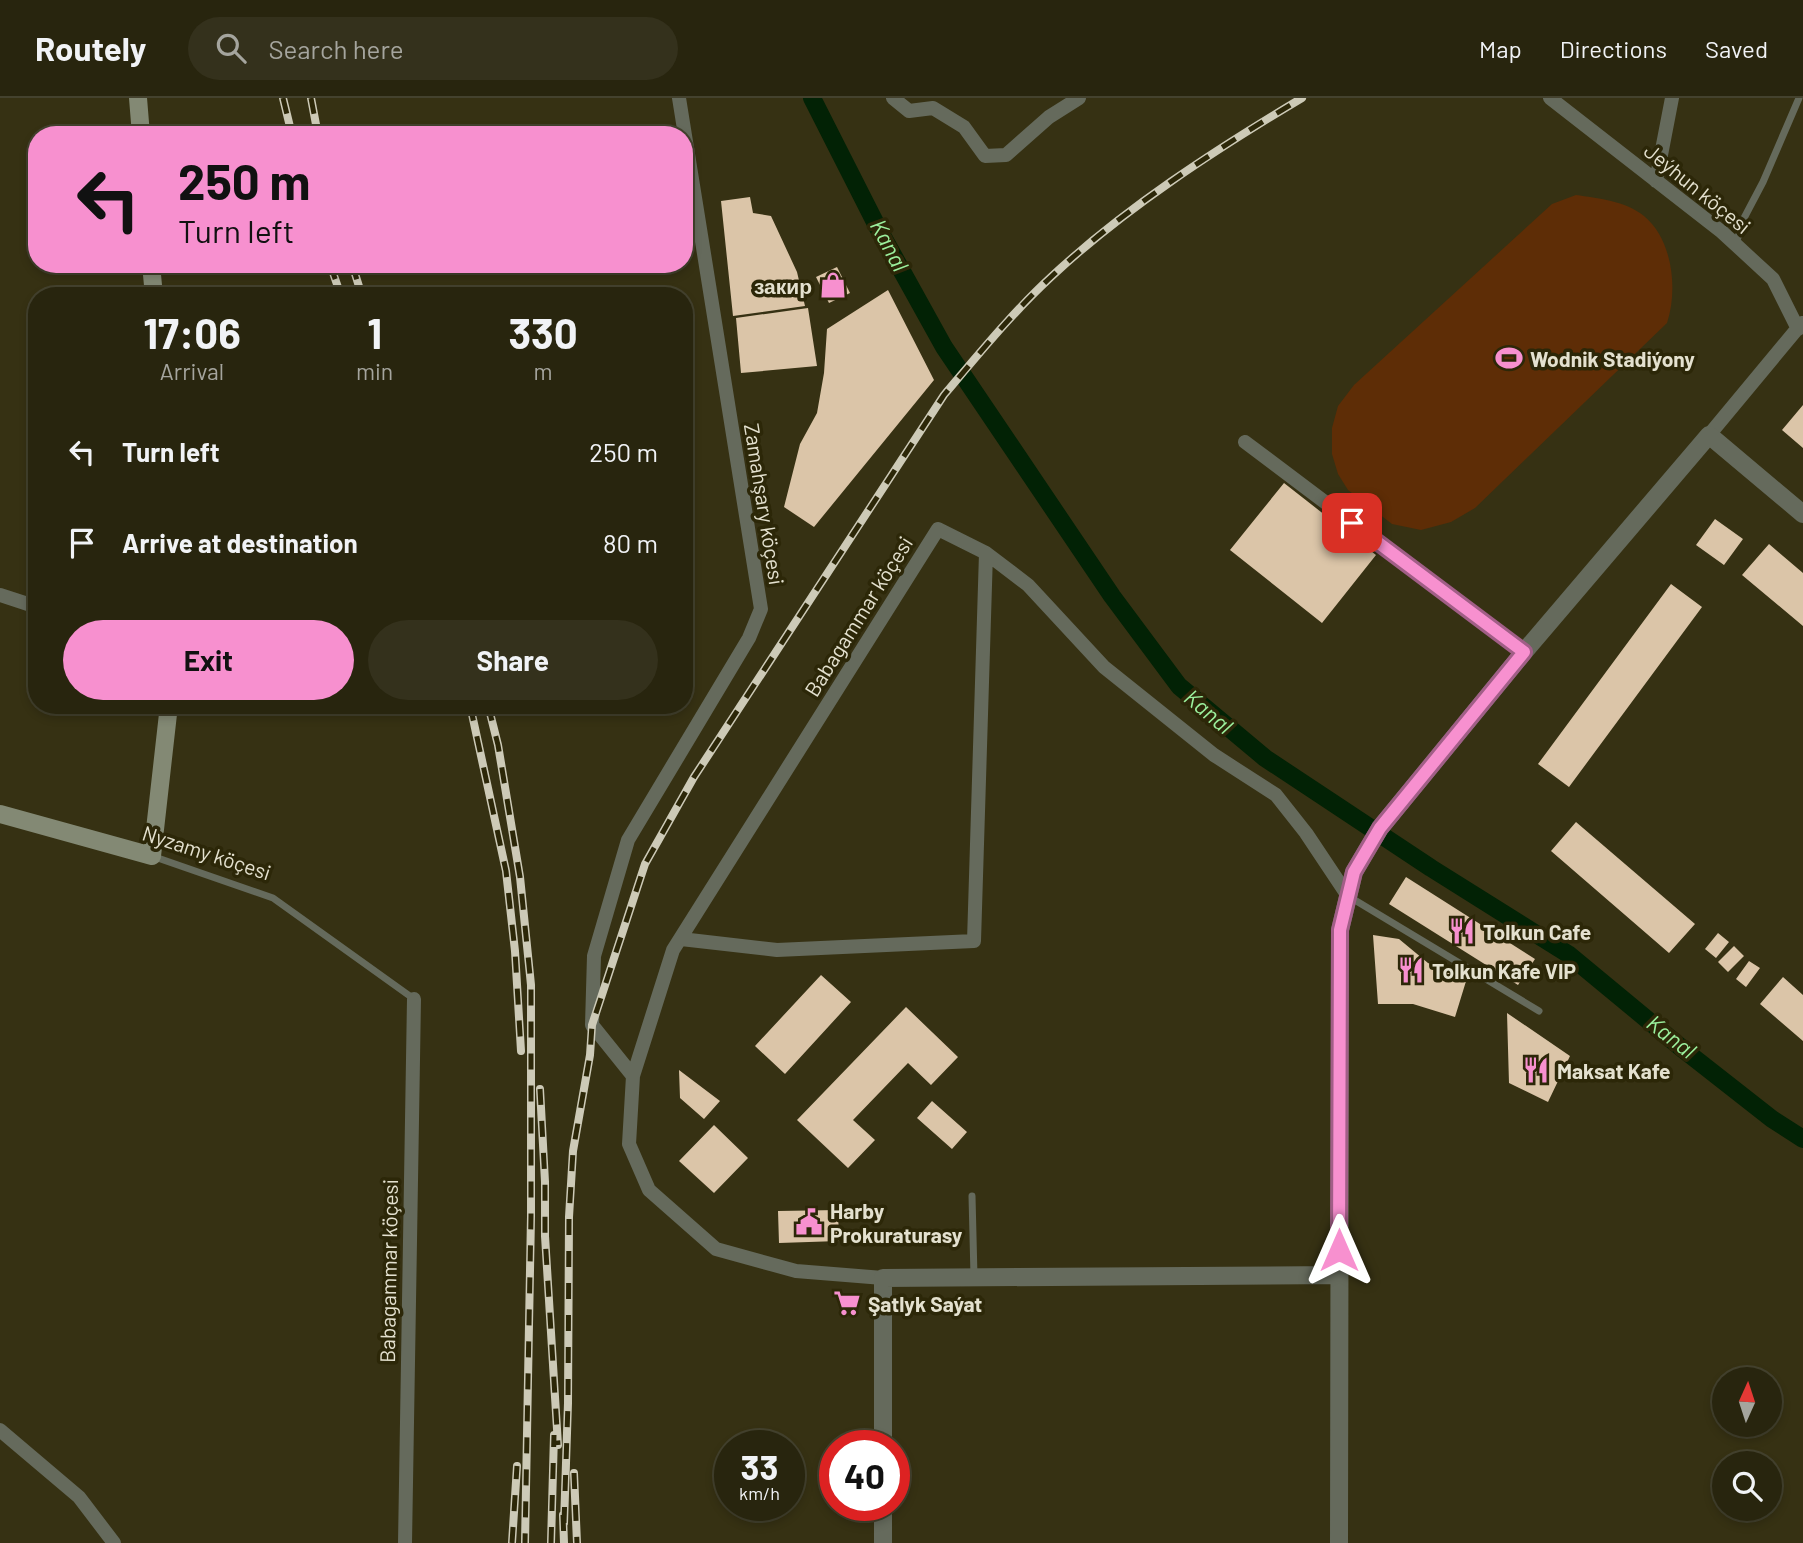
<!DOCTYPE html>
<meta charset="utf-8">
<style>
:root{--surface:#28250e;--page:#34311c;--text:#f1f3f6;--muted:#a5a59e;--line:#44422e;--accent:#f790cf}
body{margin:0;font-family:Barlow,sans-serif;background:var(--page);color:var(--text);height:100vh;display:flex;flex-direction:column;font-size:26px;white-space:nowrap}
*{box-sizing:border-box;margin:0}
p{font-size:23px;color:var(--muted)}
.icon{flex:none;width:38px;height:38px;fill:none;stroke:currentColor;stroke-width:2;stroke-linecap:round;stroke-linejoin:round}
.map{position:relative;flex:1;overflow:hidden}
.side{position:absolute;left:28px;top:189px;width:665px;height:427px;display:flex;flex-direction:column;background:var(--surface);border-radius:28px;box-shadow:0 4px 10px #0003,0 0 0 2px var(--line)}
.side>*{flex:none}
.hud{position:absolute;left:28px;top:28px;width:665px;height:147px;border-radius:28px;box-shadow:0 4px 10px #0003,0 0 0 2px var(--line);background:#f790cf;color:#111;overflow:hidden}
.needle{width:46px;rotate:3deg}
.controls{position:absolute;left:1712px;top:1269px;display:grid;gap:14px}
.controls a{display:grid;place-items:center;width:70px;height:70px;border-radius:50%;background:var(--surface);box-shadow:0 4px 10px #0003,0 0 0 2px var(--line);font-size:35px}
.speed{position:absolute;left:714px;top:1332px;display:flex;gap:14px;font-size:35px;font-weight:700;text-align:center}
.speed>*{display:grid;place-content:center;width:91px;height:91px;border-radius:50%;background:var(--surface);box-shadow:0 4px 10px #0003,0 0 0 2px var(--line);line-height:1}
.speed small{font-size:18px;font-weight:400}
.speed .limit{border:10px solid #d22;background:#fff;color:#111}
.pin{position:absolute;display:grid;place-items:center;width:60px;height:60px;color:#fff;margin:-30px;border-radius:14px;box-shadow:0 4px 10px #0006}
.me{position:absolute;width:77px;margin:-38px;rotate:0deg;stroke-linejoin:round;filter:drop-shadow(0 0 5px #0008)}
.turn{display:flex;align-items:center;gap:24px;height:147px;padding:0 35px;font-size:32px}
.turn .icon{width:91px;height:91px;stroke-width:2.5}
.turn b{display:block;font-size:49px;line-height:60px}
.eta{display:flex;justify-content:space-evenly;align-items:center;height:119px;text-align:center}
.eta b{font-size:42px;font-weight:700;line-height:49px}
.button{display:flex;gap:14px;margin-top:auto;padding:14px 35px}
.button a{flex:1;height:80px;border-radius:42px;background:var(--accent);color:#111;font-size:28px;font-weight:700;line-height:80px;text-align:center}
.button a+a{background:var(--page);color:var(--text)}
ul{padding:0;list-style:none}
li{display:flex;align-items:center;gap:21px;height:91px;padding:0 35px}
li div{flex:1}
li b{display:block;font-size:26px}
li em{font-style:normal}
header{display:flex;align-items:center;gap:42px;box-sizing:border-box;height:98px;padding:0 35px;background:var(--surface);border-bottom:2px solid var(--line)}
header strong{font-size:33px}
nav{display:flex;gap:38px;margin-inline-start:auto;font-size:24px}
.search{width:490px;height:63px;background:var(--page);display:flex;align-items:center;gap:18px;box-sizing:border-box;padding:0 24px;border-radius:38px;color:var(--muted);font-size:26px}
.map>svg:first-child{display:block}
.green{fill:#5e2d06}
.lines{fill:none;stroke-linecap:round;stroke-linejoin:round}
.canal{stroke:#022205;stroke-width:18}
.building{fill:#dbc5a8}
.service{stroke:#656a5c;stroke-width:7}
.minor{stroke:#656a5c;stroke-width:14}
.tertiary{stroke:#656a5c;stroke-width:18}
.secondary{stroke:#838974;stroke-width:18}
.rail-casing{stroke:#cdcab7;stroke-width:8}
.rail{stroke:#2c2708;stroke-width:5;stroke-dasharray:16;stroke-linecap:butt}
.route-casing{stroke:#a15e87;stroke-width:18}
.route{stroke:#f790cf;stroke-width:12}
.labels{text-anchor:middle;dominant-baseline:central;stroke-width:7;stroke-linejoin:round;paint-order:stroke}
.street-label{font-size:21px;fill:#e4e1cf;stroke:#2c2708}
.poi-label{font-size:21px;font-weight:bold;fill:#e4e1cf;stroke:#2c2708;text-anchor:start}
.water-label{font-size:23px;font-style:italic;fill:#9bef9c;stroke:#2c2708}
</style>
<header>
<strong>Routely</strong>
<div class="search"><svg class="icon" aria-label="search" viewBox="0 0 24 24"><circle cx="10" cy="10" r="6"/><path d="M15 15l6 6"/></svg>Search here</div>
<nav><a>Map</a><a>Directions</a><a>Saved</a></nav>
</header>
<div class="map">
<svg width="1803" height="1445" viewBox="0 0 1803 1445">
<rect width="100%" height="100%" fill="#363113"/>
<path class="green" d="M 1576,97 C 1597,100 1626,103 1644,118 C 1673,142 1678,192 1667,225 L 1475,410 L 1451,424 L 1421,432 L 1392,426 L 1348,392 L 1338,376 L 1332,356 L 1332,330 L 1338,308 L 1354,287 L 1552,106 Z"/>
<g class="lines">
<path class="canal" d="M 812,0 L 878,130 L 944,249 L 1112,498 L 1179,588 L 1265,660 L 1431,770 L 1568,856 L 1684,952 L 1772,1021 L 1803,1041"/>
</g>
<path class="building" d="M 750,99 L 753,115 L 771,118 L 797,174 L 805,208 L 733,218 L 721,103 Z
M 837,169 L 850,195 L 829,205 L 816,179 Z
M 888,192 L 934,282 L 814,429 L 784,409 L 800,346 L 817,315 L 824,275 L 827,231 Z
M 808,210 L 817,268 L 741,275 L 736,220 Z
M 1803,307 L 1803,350 L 1782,332 Z
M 1284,385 L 1376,457 L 1322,525 L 1230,452 Z
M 1715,421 L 1743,441 L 1724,467 L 1696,447 Z
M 1769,446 L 1803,475 L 1803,528 L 1742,477 Z
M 1671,486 L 1702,509 L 1569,689 L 1538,666 Z
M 1576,724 L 1695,826 L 1669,855 L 1551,753 Z
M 1406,779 L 1535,861 L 1518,887 L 1389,806 Z
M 1718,835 L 1729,844 L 1716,860 L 1705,851 Z
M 1373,837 L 1399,841 L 1428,865 L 1467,880 L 1455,919 L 1413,906 L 1378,906 Z
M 1734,848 L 1744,858 L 1728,874 L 1718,864 Z
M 1749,863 L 1760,870 L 1746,889 L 1736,881 Z
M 821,877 L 851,904 L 785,976 L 755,948 Z
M 1783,879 L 1803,897 L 1803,943 L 1760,906 Z
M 906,909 L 958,959 L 931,987 L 908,965 L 853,1022 L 875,1042 L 848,1070 L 797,1022 Z
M 1507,915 L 1570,958 L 1548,1004 L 1509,985 Z
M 679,972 L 720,1003 L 704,1021 L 680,1000 Z
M 932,1003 L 967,1034 L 952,1051 L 917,1020 Z
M 714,1027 L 748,1060 L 714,1095 L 679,1063 Z
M 838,1112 L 839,1143 L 779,1145 L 778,1113 Z"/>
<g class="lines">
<path class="service" d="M 1736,146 L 1743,122 L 1763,84 L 1799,0
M 152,758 L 273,800 L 414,901
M 1348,798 L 1539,913
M 972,1098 L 974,1178"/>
<path class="minor" d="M 893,0 L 909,13 L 933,10 L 964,29 L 985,58 L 1006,57 L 1049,19 L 1079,0
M 1550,0 L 1722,134 L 1773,181 L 1798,231
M 1656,83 L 1672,0
M 1709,337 L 1802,225
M 1245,344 L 1524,554
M 0,497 L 37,509
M 681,841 L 777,852 L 974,843 L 986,455
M 633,978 L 592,927 L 594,858 L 628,742 L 749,540 L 761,511 L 679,0
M 883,1180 L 796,1173 L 716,1151 L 649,1092 L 629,1046 L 633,978 L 673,852 L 938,431 L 986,455 L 1028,487 L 1104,569 L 1214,657 L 1276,697 L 1306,735 L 1348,798
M 0,1332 L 79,1399 L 114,1445
M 405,1445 L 414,901"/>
<path class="tertiary" d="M 883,1348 L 883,1180 L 1339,1177
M 883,1445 L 883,1407
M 1339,1445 L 1340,832 L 1354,774 L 1380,730 L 1524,554 L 1709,337 L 1803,416"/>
<path class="secondary" d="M 138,0 L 141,37
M 151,166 L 154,198
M 0,716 L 152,758 L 169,607"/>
<g class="rail-casing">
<path id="rail" d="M 283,0 L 292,37
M 311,0 L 318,37
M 330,166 L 341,198
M 352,166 L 362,198
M 470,607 L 506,773 L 515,853 L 521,953
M 488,607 L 498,647 L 520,779 L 531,887 L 531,1118 L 525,1445
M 540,991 L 545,1084 L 545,1138 L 558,1347
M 574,1375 L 577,1445
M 563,1417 L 564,1445
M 564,1425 L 568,1305 L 569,1119 L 573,1053 L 590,957 L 592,927 L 645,766 L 694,679 L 944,297 C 978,257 1012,215 1051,179 C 1125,110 1215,52 1302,0
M 512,1445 L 517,1368
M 551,1445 L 554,1337"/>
</g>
<use href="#rail" class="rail"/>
</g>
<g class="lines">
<g class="route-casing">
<path id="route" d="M 1339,1152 L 1340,832 L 1354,774 L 1380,730 L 1524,554 L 1352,425"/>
</g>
<use href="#route" class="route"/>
</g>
<defs>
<g id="shop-bare" transform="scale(2.1)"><path d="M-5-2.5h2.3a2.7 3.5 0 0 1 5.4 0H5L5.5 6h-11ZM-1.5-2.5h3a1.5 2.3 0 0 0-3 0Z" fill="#f790cf" stroke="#2c2708" stroke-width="2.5" paint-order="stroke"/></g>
<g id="stadium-bare" transform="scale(2.1)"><path d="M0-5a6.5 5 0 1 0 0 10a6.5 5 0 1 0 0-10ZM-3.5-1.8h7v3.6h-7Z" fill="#f790cf" stroke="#2c2708" stroke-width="2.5" paint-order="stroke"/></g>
<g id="restaurant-bare" transform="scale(2.1)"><path d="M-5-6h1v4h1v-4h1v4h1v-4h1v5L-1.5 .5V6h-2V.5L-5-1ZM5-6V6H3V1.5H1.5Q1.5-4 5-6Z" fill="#f790cf" stroke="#2c2708" stroke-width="2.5" paint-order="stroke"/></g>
<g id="civic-bare" transform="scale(2.1)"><path d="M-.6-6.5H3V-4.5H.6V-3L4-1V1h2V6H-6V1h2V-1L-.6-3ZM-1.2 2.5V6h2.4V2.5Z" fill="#f790cf" stroke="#2c2708" stroke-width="2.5" paint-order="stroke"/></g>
<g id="supermarket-bare" transform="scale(2.1)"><path d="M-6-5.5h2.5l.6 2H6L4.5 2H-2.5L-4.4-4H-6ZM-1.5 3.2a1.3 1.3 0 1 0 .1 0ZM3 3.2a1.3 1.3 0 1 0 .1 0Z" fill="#f790cf" stroke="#2c2708" stroke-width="2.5" paint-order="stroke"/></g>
</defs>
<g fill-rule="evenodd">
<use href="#shop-bare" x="833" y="187"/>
<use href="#stadium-bare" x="1509" y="260"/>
<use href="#restaurant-bare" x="1462" y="833"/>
<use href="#restaurant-bare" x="1411" y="872"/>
<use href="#restaurant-bare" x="1536" y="972"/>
<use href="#civic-bare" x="809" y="1124"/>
<use href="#supermarket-bare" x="847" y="1205"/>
</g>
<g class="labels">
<g class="street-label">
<text transform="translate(1698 90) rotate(39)">Jeýhun köçesi</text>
<text transform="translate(765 406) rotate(81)">Zamahşary köçesi</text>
<text transform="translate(858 518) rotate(-58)">Babagammar köçesi</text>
<text transform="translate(207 754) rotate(18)">Nyzamy köçesi</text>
<text transform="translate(388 1173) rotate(-89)">Babagammar köçesi</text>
</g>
<g class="poi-label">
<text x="812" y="187" text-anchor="end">закир</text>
<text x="1530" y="260">Wodnik Stadiýony</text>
<text x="1483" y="833">Tolkun Cafe</text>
<text x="1432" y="872">Tolkun Kafe VIP</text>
<text x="1557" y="972">Maksat Kafe</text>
<text x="830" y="1112">Harby<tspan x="830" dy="24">Prokuraturasy</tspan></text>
<text x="868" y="1205">Şatlyk Saýat</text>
</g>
<g class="water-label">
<text transform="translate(890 147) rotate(62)">Kanal</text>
<text transform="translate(1209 613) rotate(40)">Kanal</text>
<text transform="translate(1672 938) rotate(38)">Kanal</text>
</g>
</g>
</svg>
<div class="controls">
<a><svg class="needle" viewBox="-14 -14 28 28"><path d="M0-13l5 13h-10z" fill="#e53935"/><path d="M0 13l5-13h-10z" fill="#a5a59e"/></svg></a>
<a><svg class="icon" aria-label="search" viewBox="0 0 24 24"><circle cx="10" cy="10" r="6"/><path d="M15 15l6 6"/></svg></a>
</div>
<div class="speed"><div>33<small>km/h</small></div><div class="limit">40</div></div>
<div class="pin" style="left:1352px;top:425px;background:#d93025"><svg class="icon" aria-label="arrive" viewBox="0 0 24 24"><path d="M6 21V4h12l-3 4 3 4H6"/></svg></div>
<svg class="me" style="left:1339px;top:1152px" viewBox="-20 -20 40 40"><path d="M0-17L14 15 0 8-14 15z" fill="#f790cf" stroke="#fff" stroke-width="4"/></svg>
<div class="hud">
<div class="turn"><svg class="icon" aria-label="left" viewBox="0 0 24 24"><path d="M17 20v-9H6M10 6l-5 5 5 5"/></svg><div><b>250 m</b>Turn left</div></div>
</div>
<section class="side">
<div class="eta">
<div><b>17:06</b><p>Arrival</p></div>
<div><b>1</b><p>min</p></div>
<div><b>330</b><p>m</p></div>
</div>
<ul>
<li><svg class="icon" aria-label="left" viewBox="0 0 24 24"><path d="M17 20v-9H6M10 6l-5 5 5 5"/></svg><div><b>Turn left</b></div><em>250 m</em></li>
<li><svg class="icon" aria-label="arrive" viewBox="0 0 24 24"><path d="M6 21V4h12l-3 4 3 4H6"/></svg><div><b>Arrive at destination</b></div><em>80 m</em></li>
</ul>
<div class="button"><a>Exit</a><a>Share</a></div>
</section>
</div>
